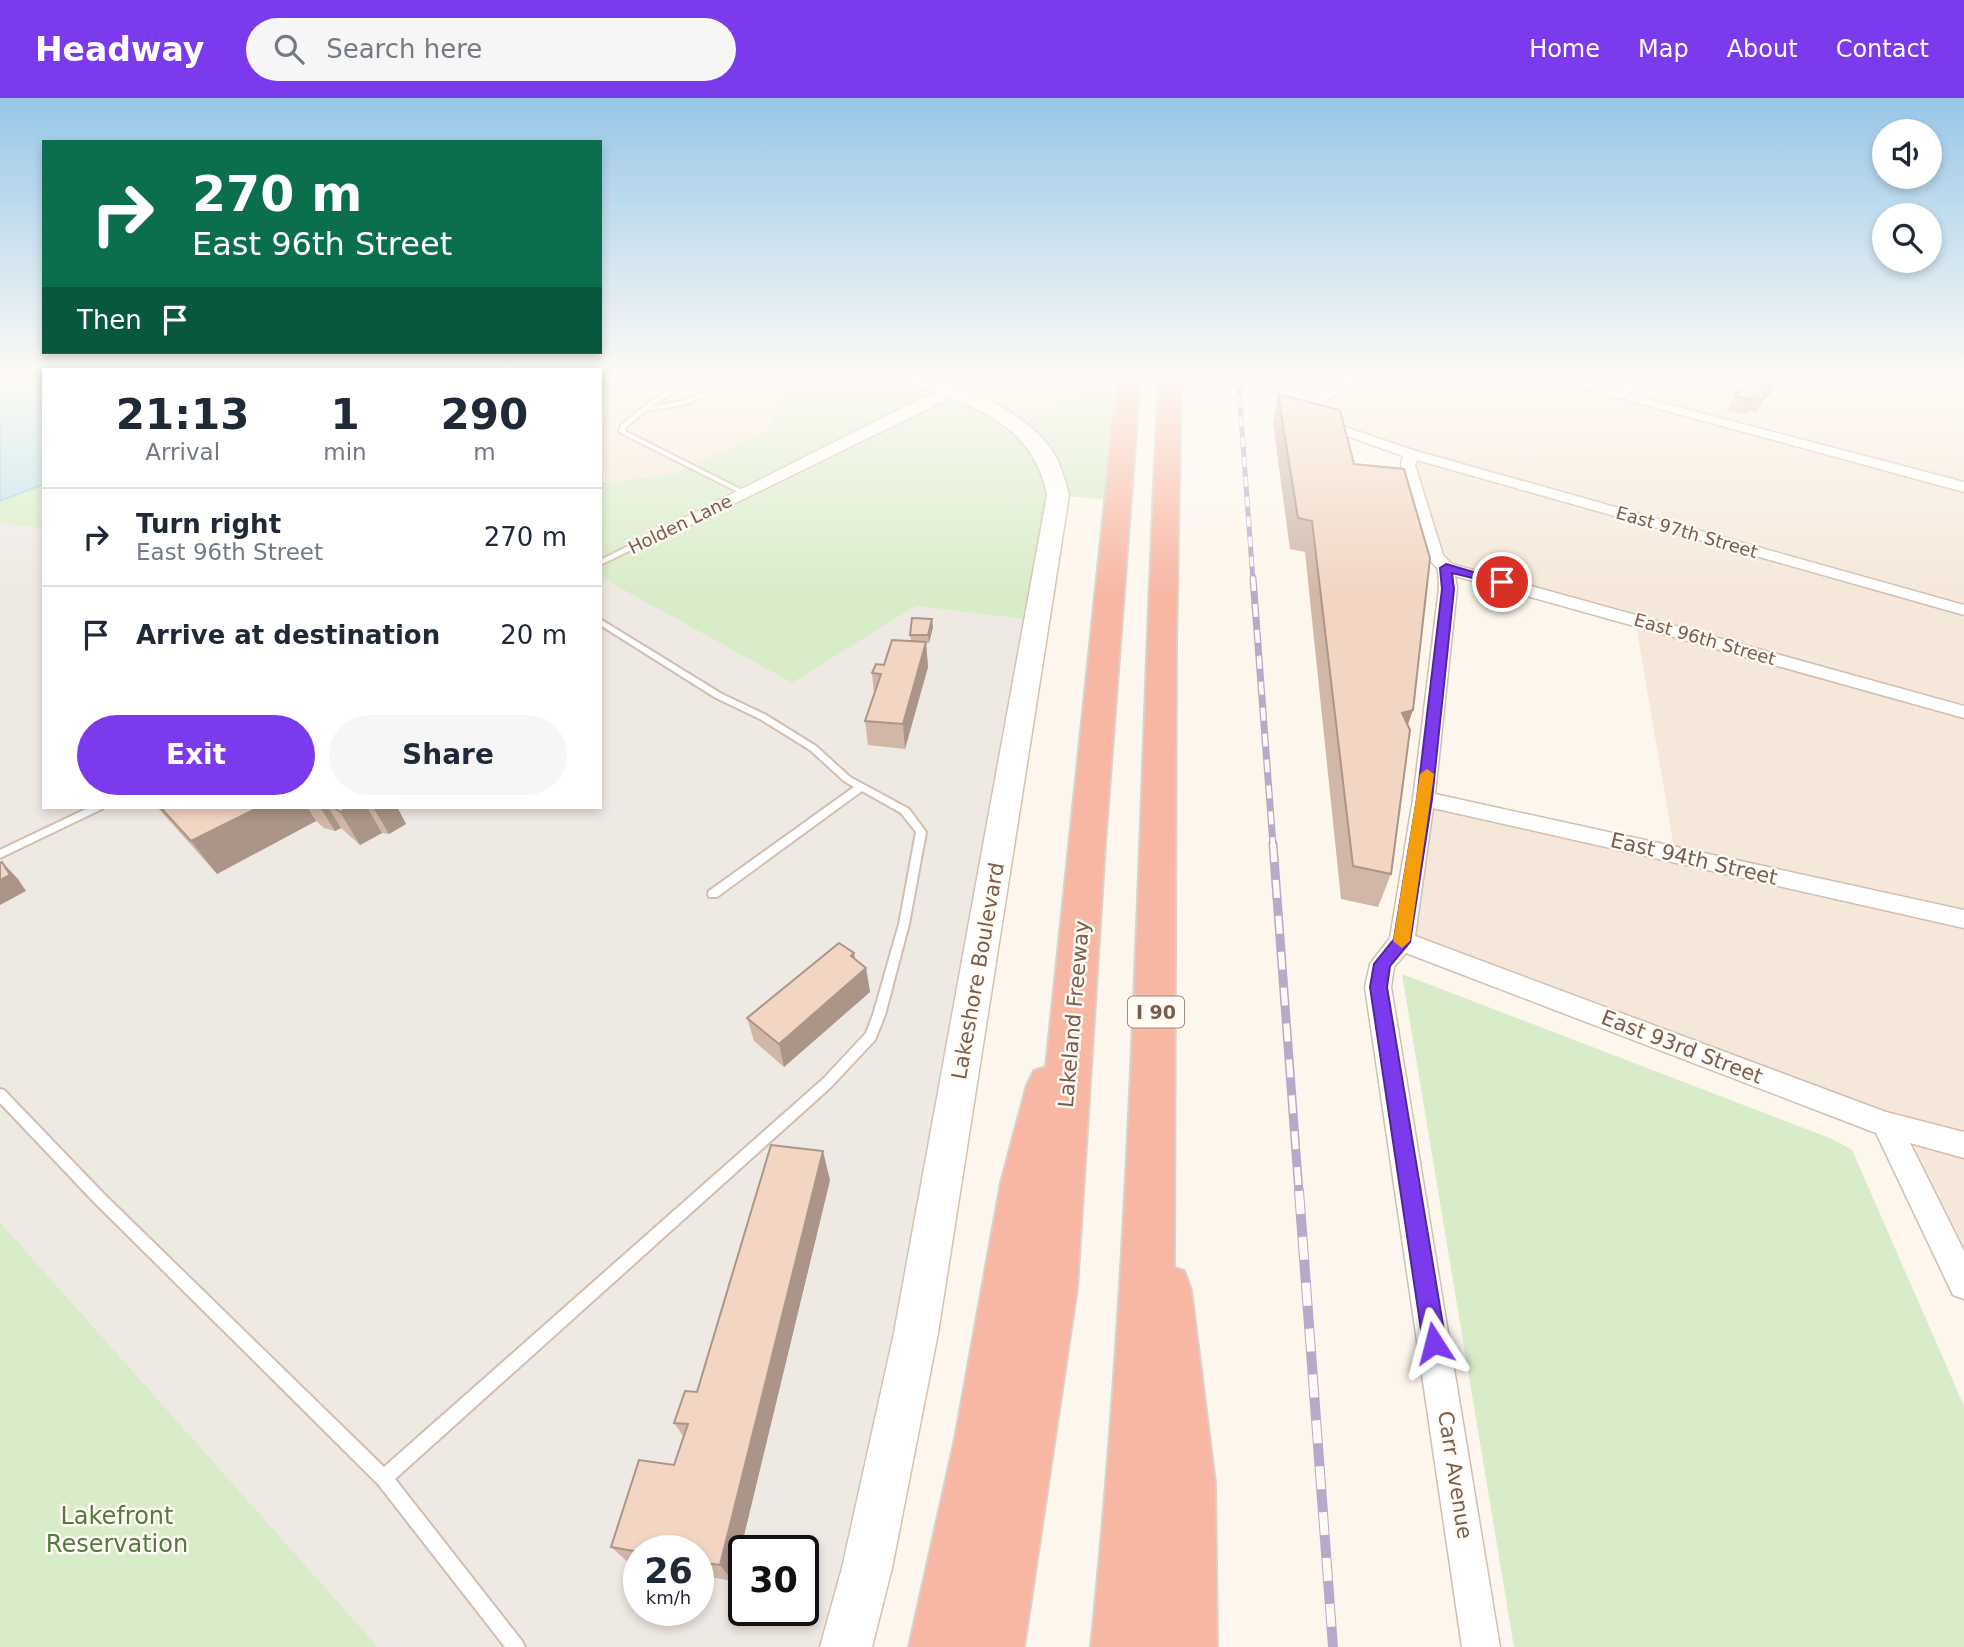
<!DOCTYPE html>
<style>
:root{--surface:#fff;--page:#f6f6f7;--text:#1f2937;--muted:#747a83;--line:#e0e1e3;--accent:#7c3aed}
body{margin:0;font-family:"DejaVu Sans",sans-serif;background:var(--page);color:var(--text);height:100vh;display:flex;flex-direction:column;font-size:26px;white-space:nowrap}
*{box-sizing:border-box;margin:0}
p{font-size:23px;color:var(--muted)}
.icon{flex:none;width:38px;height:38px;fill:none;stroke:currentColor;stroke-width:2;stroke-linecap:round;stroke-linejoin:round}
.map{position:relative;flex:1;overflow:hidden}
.sheet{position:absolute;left:42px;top:270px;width:560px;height:441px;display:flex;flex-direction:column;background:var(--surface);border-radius:0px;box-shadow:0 4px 10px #0003}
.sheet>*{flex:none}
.banner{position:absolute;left:42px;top:42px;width:560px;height:214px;border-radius:0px;box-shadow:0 4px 10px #0003;background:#0b6e4f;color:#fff;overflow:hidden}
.controls{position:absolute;left:1872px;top:21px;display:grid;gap:14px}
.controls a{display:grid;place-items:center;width:70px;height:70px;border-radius:50%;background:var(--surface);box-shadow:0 4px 10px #0003;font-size:35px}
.speed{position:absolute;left:623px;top:1437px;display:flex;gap:14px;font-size:35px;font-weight:700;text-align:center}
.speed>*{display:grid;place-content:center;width:91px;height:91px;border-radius:50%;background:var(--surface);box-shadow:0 4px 10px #0003;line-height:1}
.speed small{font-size:18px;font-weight:400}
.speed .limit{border:4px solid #111;border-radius:10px;background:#fff;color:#111}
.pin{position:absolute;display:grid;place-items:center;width:60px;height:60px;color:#fff;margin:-30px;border:4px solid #fff;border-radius:50%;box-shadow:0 2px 7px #0007}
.me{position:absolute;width:77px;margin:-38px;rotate:351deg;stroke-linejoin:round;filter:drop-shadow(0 0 5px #0008)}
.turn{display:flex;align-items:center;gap:24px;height:147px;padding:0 35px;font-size:32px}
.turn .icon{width:91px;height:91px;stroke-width:2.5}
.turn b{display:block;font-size:49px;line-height:60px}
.then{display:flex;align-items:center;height:66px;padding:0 35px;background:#0003;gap:14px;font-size:26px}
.eta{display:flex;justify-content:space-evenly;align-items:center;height:119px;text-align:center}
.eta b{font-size:42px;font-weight:700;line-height:49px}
.button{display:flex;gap:14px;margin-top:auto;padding:14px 35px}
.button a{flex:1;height:80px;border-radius:42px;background:var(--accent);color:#fff;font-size:28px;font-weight:700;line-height:80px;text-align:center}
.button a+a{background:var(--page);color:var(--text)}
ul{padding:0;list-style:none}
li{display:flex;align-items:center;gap:21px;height:98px;padding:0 35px;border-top:2px solid var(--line)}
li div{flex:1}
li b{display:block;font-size:26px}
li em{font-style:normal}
header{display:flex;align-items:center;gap:42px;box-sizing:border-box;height:98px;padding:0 35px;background:var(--accent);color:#fff}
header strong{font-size:33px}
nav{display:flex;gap:38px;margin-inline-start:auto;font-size:24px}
.search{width:490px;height:63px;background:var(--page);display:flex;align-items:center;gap:18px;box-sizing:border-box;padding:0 24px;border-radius:38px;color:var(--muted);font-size:26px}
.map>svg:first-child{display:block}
.residential{fill:#f5e8da}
.industrial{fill:#efe9e4;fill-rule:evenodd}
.green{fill:#d8ecc9}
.water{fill:#bfe3e8;stroke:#a5d3da;stroke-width:2}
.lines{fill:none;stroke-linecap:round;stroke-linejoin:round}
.lane-casing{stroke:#d1beb0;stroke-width:4}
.street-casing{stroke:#d1beb0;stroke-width:3}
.secondary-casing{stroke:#d6c0b0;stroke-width:3}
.highway-casing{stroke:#dad1cd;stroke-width:4}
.lane{fill:#fff;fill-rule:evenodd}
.street{fill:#fff;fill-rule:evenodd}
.secondary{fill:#fff;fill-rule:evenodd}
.highway{fill:#f7b7a3;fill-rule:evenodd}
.rail-far3-casing{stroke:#b9a8c9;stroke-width:5}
.rail-far2-casing{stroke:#b9a8c9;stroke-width:7}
.rail-far1-casing{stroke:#b9a8c9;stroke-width:9}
.rail-casing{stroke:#b9a8c9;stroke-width:10}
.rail-far3{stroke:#fffaf3;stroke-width:3.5;stroke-dasharray:10;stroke-linecap:butt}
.rail-far2{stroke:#fffaf3;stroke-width:4.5;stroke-dasharray:13;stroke-linecap:butt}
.rail-far1{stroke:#fffaf3;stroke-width:6;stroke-dasharray:18;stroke-linecap:butt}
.rail{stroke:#fffaf3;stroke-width:8;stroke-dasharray:23;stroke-linecap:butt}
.wall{fill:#d1b7a8}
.shaded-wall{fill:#aa9588}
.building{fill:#f3d5c3;stroke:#aa9588;stroke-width:2}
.route{fill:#7c3aed;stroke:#51269a;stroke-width:2}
.slow{fill:#f59e0b}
.labels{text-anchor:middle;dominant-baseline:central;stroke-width:5;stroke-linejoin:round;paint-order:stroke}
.far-street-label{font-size:18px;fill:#7a5c4d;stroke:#fffaf3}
.shield{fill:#fffaf3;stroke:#a28b7f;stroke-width:2}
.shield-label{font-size:19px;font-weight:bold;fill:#7a5c4d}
.street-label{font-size:21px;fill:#7a5c4d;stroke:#fffaf3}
.near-park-label{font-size:24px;fill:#537a41;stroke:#fffaf3}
</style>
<header>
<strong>Headway</strong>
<div class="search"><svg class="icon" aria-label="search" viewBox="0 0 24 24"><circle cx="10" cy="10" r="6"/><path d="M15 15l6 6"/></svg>Search here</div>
<nav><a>Home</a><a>Map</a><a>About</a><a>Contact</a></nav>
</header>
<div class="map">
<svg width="1964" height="1549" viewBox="0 0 1964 1549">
<rect width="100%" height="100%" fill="#fdf6ec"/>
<path class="residential" d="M 689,279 L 772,279 L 785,284 L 771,332 L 672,376 L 600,385 L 600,298 Z
M 982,279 L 1076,279 L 1077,296 L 1019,327 L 949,295 Z
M 1354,279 L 1964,279 L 1964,1186 L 1886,1026 L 1402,843 L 1424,701 L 1675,756 L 1635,521 L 1446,470 L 1410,356 L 1327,330 L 1314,305 Z"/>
<path class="industrial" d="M 0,425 L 44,431 L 44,709 L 600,709 L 600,479 L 792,585 L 916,508 L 1038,523 L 846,1549 L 378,1549 L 0,1124 ZM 639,1452 L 698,1452 L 698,1512 L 639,1512 ZM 744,1452 L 803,1452 L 803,1512 L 744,1512 Z"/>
<path class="green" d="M 600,279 L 689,279 L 600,298 Z
M 772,279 L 982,279 L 950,294 L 1019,327 L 1077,296 L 1076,279 L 1129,279 L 1118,403 L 1058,397 L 1038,523 L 916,508 L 792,585 L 600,479 L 600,385 L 672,376 L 770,332 L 785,284 Z
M 44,386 L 44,431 L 0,425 L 0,403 Z
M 1402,876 L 1832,1041 L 1852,1052 L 1964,1308 L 1964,1549 L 1514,1549 Z
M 0,1124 L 378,1549 L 0,1549 Z"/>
<path class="water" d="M 0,279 L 44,279 L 44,386 L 0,403 Z"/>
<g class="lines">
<g class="lane-casing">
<path id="lane" d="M 704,281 L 719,283 L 723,289 L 687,306 L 646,313 L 626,329 L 625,333 L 746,394 L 746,396 L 742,396 L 619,334 L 621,327 C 647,306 670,285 704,281 ZM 704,284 L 715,286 L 717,288 L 684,303 L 652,308 L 680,290 Z
M 663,431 L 670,433 L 600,467 L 600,462 Z
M 600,521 L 722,596 L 766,617 L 816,648 L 850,679 L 909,711 L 926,734 L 909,826 L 885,917 L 875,942 L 831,989 L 395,1381 L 522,1543 L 525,1549 L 505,1549 L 378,1386 L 94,1104 L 0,1005 L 0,991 L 4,992 L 104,1096 L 384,1369 L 823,981 L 866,935 L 873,917 L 899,826 L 916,734 L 901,715 L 862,693 L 717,799 L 709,799 L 708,796 L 709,793 L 854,689 L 844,683 L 810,652 L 760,621 L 716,600 L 600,527 Z
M 90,709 L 103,709 L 102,711 L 0,760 L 0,752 Z"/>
</g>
<g class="street-casing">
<path id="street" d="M 1346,279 L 1360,279 L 1312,313 L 1315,319 L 1416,353 L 1964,507 L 1964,517 L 1417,362 L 1415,367 L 1443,457 L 1452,466 L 1964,608 L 1964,620 L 1455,478 L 1457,490 L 1435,696 L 1964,812 L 1964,830 L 1433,710 L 1415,838 L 1886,1014 L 1964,1034 L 1964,1060 L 1910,1045 L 1964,1153 L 1964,1201 L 1953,1197 L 1876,1035 L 1406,855 L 1394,869 L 1391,889 L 1500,1549 L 1462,1549 L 1365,889 L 1370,866 L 1390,840 L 1413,701 L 1439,490 L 1438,471 L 1427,459 L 1401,367 L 1403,358 L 1302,322 L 1300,309 Z
M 1542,279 L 1562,279 L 1616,293 L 1631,279 L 1644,279 L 1628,296 L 1964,384 L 1964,394 Z
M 949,291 L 956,295 L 954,298 L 672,436 L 666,438 L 658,433 L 918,302 Z"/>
</g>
<g class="secondary-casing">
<path id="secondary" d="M 898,279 C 944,277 1019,309 1048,347 C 1060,362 1064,379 1069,397 L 938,1235 L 892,1470 L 872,1549 L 820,1549 L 842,1470 L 894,1235 L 1047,397 C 1032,320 966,306 901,283 Z"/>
</g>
<g class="highway-casing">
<path id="highway" d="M 1118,279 L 1140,279 L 1105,746 L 1077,1190 L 1024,1549 L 909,1549 L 955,1341 L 1001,1085 L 1027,987 L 1034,973 L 1046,969 Z
M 1159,279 L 1181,279 L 1176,542 L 1174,1170 L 1184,1173 L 1191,1192 L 1215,1385 L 1217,1549 L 1091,1549 C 1135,1127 1138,702 1159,279 Z"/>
</g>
<use href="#lane" class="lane"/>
<use href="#street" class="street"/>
<use href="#secondary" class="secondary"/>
<use href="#highway" class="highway"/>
<g class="rail-far3-casing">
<path id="rail-far3" d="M 1238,279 L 1253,482"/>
</g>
<g class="rail-far2-casing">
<path id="rail-far2" d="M 1253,480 L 1273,747"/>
</g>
<g class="rail-far1-casing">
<path id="rail-far1" d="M 1273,746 L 1299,1095"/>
</g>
<g class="rail-casing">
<path id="rail" d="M 1299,1093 L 1333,1549"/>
</g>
<use href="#rail-far3" class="rail-far3"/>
<use href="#rail-far2" class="rail-far2"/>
<use href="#rail-far1" class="rail-far1"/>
<use href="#rail" class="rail"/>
</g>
<path class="wall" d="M 1751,279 L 1781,279 L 1774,292 L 1772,292 L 1769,298 L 1768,297 L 1756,315 L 1748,313 L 1745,317 L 1727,312 L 1735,298 Z
M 1278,296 L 1413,612 L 1408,627 L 1391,776 L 1378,809 L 1341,801 L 1305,454 L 1290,451 L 1273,325 Z
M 933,529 L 929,545 L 926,545 L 928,569 L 905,651 L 868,647 L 865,623 L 874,596 L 872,575 L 884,567 L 911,543 L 910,537 Z
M 157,709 L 397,709 L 406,726 L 389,736 L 382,735 L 360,747 L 341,730 L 335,733 L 324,730 L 316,723 L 217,776 Z
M 854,855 L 855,861 L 866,870 L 870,894 L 784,969 L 754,943 L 747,920 Z
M 830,1082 L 733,1483 L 698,1477 L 698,1452 L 639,1452 L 639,1467 L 630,1466 L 611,1449 L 674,1367 L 683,1338 L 674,1325 L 697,1294 Z"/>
<path class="shaded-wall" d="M 1755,298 L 1748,313 L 1745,317 L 1752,302 Z
M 932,521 L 933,529 L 929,545 L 928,537 Z
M 926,544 L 928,569 L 905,651 L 903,626 Z
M 1413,612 L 1401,644 L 1402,615 Z
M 259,709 L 307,709 L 316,723 L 217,776 L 191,743 Z
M 320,709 L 328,709 L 341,730 L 335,733 Z
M 350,709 L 367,709 L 382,735 L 360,747 L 340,714 Z
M 373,709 L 397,709 L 406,726 L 389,736 Z
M 2,764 L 18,781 L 26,793 L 0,807 L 0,782 Z
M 854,855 L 857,878 L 866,870 L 870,894 L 784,969 L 779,946 Z
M 823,1053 L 830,1082 L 733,1483 L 720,1467 Z"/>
<path class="building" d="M 1751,279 L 1779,279 L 1777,283 L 1769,281 L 1763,289 L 1771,291 L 1768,296 L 1759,294 L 1767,297 L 1764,301 L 1755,298 L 1752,302 L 1735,298 Z
M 1278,296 L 1340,312 L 1354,366 L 1404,371 L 1430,460 L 1413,612 L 1402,615 L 1410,632 L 1391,776 L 1353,768 L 1312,423 L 1298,420 Z
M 912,520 L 932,521 L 928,537 L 910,537 Z
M 892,542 L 926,544 L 903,626 L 865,623 L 881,576 L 872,575 L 876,566 L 884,567 Z
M 160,709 L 259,709 L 191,743 Z
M 334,709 L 350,709 L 340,714 Z
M 2,764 L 10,777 L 0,782 L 0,765 Z
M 839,845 L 854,855 L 851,858 L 866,870 L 779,946 L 747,920 Z
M 771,1047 L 823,1053 L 720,1467 L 698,1464 L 698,1452 L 639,1452 L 639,1454 L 611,1449 L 639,1362 L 674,1367 L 688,1326 L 674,1325 L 685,1293 L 697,1294 Z"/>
<linearGradient id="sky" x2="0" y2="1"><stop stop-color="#97c7e8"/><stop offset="0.56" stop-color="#fefbf6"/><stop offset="1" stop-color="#fefbf6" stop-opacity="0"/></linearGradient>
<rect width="1964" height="496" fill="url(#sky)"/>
<path class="route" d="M 1446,466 L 1508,484 L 1502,487 L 1452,475 L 1454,491 L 1432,701 L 1410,844 L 1390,868 L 1387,889 L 1446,1245 L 1442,1253 L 1434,1257 L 1427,1253 L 1423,1245 L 1370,889 L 1374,866 L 1394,841 L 1417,701 L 1442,491 L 1440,470 Z"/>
<path class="slow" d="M 1427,671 L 1434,676 L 1410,843 L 1402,850 L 1393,843 L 1420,676 Z"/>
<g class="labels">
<g class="far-street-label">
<text transform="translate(680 426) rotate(-26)">Holden Lane</text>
<text transform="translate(1687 434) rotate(16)">East 97th Street</text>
<text transform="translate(1705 541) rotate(16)">East 96th Street</text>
</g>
<rect class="shield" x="1128" y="898.5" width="56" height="31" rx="5"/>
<g class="shield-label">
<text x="1156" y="914">I 90</text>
</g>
<g class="street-label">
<text transform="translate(1694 761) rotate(13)">East 94th Street</text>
<text transform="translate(978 873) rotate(-80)">Lakeshore Boulevard</text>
<text transform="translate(1074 916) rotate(-85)">Lakeland Freeway</text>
<text transform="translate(1682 949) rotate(21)">East 93rd Street</text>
<text transform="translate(1455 1377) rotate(81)">Carr Avenue</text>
</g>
<g class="near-park-label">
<text x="117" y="1418">Lakefront<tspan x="117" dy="28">Reservation</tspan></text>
</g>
</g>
</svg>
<div class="controls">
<a><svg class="icon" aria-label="sound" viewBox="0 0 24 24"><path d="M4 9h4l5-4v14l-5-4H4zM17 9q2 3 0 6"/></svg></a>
<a><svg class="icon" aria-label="search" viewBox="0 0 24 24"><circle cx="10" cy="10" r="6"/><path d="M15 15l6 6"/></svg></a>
</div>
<div class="speed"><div>26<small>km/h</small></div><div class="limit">30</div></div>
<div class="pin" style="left:1502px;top:484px;background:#d93025"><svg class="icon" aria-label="arrive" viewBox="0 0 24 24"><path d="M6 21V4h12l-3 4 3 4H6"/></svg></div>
<svg class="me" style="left:1434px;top:1245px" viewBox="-20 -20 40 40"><path d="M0-17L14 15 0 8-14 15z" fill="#7c3aed" stroke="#fff" stroke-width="4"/></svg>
<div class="banner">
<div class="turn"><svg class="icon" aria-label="right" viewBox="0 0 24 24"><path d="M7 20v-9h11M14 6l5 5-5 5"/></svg><div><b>270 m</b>East 96th Street</div></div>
<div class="then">Then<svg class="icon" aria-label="arrive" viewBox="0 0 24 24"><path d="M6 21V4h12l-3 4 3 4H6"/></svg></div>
</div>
<section class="sheet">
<div class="eta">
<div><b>21:13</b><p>Arrival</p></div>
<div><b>1</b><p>min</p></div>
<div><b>290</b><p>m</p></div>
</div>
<ul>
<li><svg class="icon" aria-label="right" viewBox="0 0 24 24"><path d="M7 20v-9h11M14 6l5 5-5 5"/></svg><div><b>Turn right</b><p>East 96th Street</p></div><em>270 m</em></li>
<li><svg class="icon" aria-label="arrive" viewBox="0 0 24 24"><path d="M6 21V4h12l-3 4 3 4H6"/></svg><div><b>Arrive at destination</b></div><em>20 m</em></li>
</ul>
<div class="button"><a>Exit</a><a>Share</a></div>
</section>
</div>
